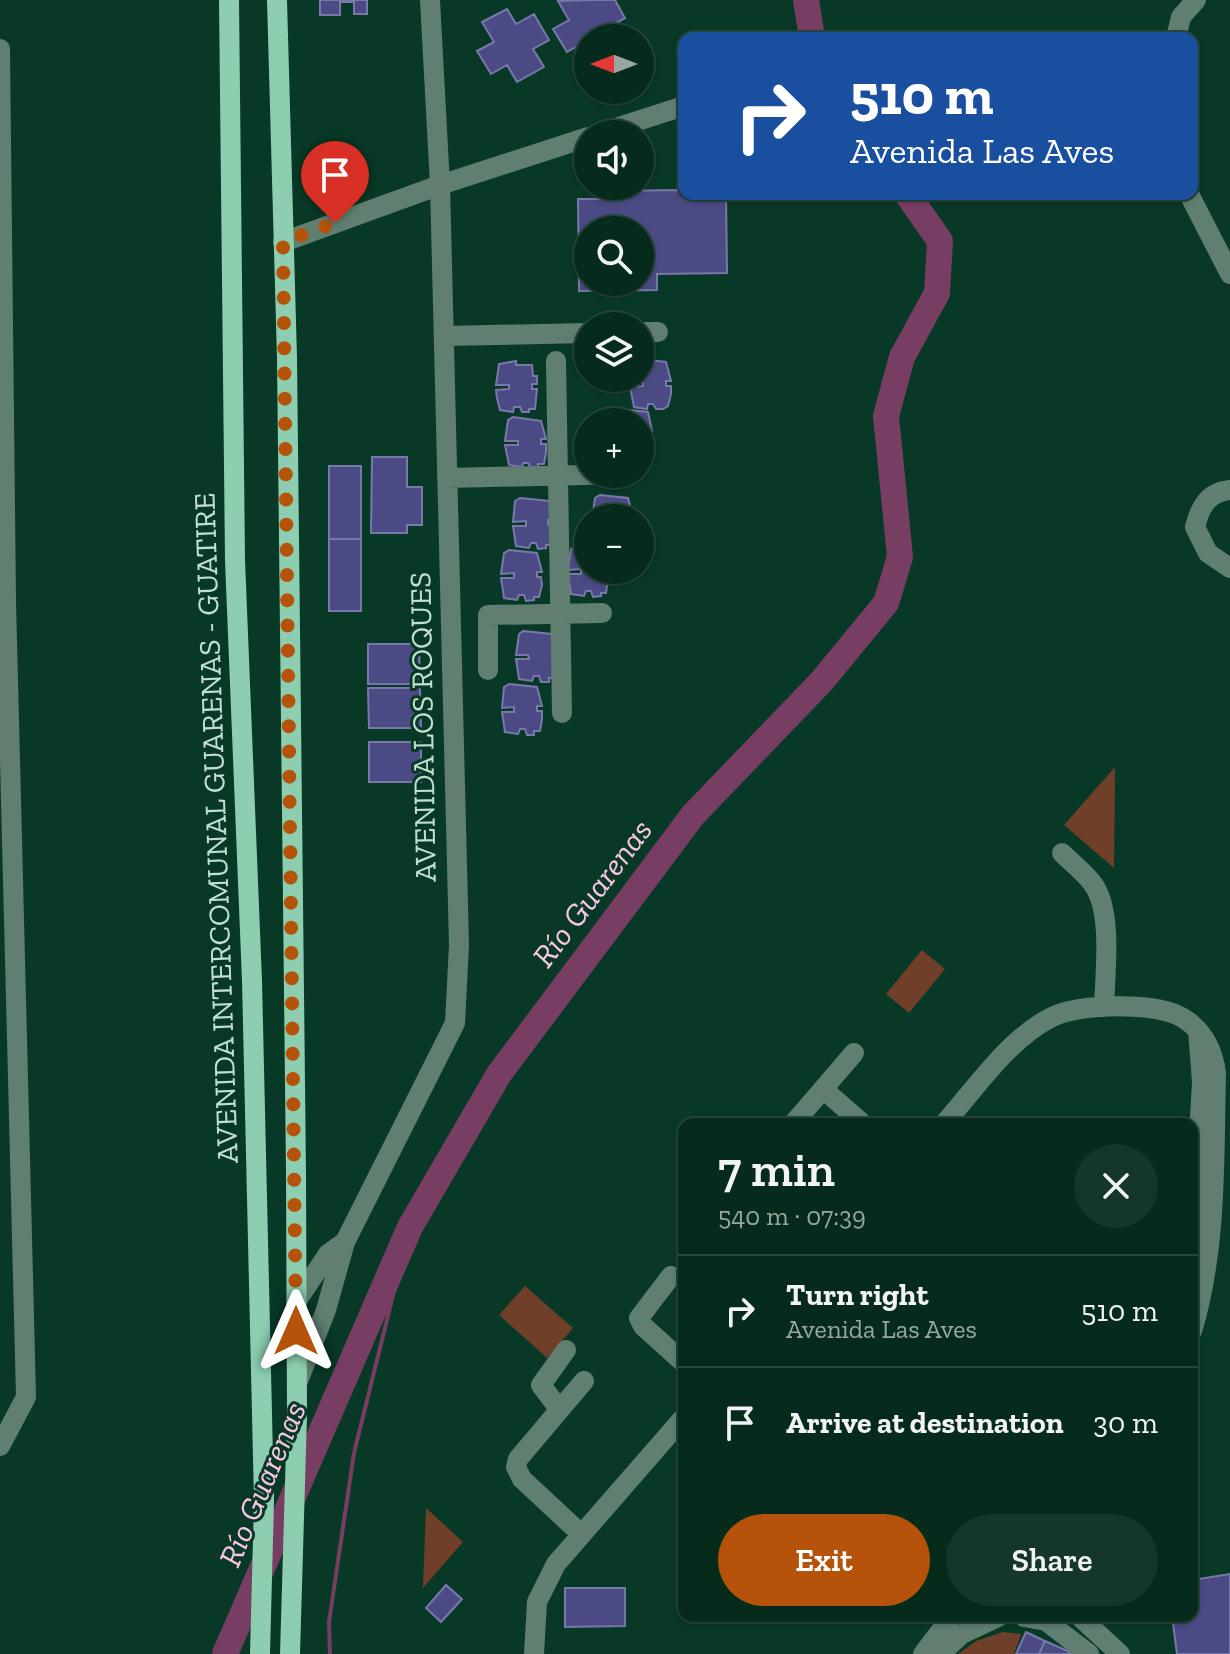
<!DOCTYPE html>
<meta charset="utf-8">
<style>
:root{--surface:#062b1d;--page:#14372a;--text:#f1f3f6;--muted:#98a7a4;--line:#27473b;--accent:#b45309}
body{margin:0;font-family:"Zilla Slab",serif;background:var(--page);color:var(--text);height:100vh;display:flex;flex-direction:column;font-size:30px;white-space:nowrap}
*{box-sizing:border-box;margin:0}
p{font-size:26px;color:var(--muted)}
.icon{flex:none;width:44px;height:44px;fill:none;stroke:currentColor;stroke-width:2;stroke-linecap:round;stroke-linejoin:round}
.map{position:relative;flex:1;overflow:hidden}
.details{position:absolute;left:678px;top:1118px;width:520px;height:504px;display:flex;flex-direction:column;background:var(--surface);border-radius:16px;box-shadow:0 2px 6px #0004,0 0 0 2px var(--line)}
.details>*{flex:none}
.guide{position:absolute;left:678px;top:32px;width:520px;height:168px;border-radius:16px;box-shadow:0 2px 6px #0004,0 0 0 2px var(--line);background:#1a4fa0;color:#fff;overflow:hidden}
.needle{width:52px;rotate:270deg}
.buttons{position:absolute;left:574px;top:24px;display:grid;gap:16px}
.buttons a{display:grid;place-items:center;width:80px;height:80px;border-radius:50%;background:var(--surface);box-shadow:0 2px 6px #0004,0 0 0 2px var(--line);font-size:40px}
.pin{position:absolute;display:grid;place-items:center;width:68px;height:68px;color:#fff;margin:-82px -34px;border-radius:50% 50% 50% 0;rotate:-45deg;box-shadow:0 0 8px #0007}
.pin .icon{rotate:45deg}
.me{position:absolute;width:88px;margin:-44px;rotate:0deg;stroke-linejoin:round;filter:drop-shadow(0 0 6px #0008)}
.turn{display:flex;align-items:center;gap:28px;height:168px;padding:0 40px;font-size:36px}
.turn .icon{width:104px;height:104px;stroke-width:2.5}
.turn b{display:block;font-size:56px;line-height:68px}
.round{display:grid;place-items:center;flex:none;width:84px;height:84px;border-radius:42px;background:var(--page)}
.head{display:flex;align-items:center;justify-content:space-between;height:136px;padding:0 40px}
h1{font-size:48px;font-weight:600;line-height:60px}
.button{display:flex;gap:16px;margin-top:auto;padding:16px 40px}
.button a{flex:1;height:92px;border-radius:48px;background:var(--accent);color:#fff;font-size:32px;font-weight:600;line-height:92px;text-align:center}
.button a+a{background:var(--page);color:var(--text)}
ul{padding:0;list-style:none}
li{display:flex;align-items:center;gap:24px;height:112px;padding:0 40px;border-top:2px solid var(--line)}
li div{flex:1}
li b{display:block;font-size:30px}
li em{font-style:normal}
.map>svg:first-child{display:block}
.park{fill:#703f2a}
.lines{fill:none;stroke-linecap:round;stroke-linejoin:round}
.stream{stroke:#783d62;stroke-width:4}
.river{stroke:#783d62;stroke-width:26}
.building{fill:#4c4a84;stroke:#7878aa;stroke-width:2;fill-rule:evenodd}
.minor{stroke:#607f70;stroke-width:20}
.major{stroke:#8cceaf;stroke-width:20}
.route{stroke:#b45309;stroke-width:14;stroke-dasharray:0 25.2}
.labels{text-anchor:middle;dominant-baseline:central;stroke-width:6;stroke-linejoin:round;paint-order:stroke}
.street-label{font-size:30px;fill:#c2e0d0;stroke:#083927}
.water-label{font-size:32px;font-style:italic;fill:#fdc5e5;stroke:#083927}
</style>
<div class="map">
<svg width="1230" height="1654" viewBox="0 0 1230 1654">
<rect width="100%" height="100%" fill="#083927"/>
<path class="park" d="M 1115,767 L 1114,868 L 1064,825 Z
M 922,950 L 945,969 L 909,1013 L 886,994 Z
M 525,1286 L 573,1328 L 547,1358 L 499,1315 Z
M 426,1508 L 463,1542 L 423,1588 Z
M 1003,1632 L 1021,1634 L 1014,1654 L 958,1654 L 976,1641 Z"/>
<g class="lines">
<path class="stream" d="M 330,1654 L 329,1622 L 354,1453 L 410,1227"/>
<path class="river" d="M 806,0 L 812,38
M 225,1654 L 410,1227 L 499,1074 L 693,815 L 821,682 L 886,603 L 900,557 L 886,416 L 902,357 L 937,293 L 940,241 L 907,194"/>
</g>
<path class="building" d="M 320,0 L 367,0 L 367,14 L 354,14 L 354,2 L 340,2 L 340,15 L 320,15 Z
M 590,0 L 615,0 L 625,18 L 609,27 L 615,38 L 588,38 L 588,52 L 583,43 L 567,52 L 553,29 L 569,20 L 558,1 Z
M 507,9 L 516,24 L 534,14 L 549,40 L 533,49 L 544,67 L 517,82 L 507,65 L 491,74 L 477,51 L 494,42 L 482,22 Z
M 684,190 L 684,194 L 726,194 L 727,273 L 657,274 L 657,290 L 579,291 L 578,199 L 605,199 L 605,191 ZM 588,230 L 640,230 L 640,282 L 588,282 Z
M 640,359 L 666,362 L 671,381 L 666,381 L 666,386 L 671,386 L 671,394 L 668,406 L 663,409 L 656,409 L 653,404 L 648,404 L 647,409 L 634,407 L 630,387 L 643,386 L 643,382 L 630,382 L 630,378 L 640,378 Z
M 516,361 L 516,365 L 532,365 L 533,376 L 537,376 L 537,384 L 532,384 L 532,389 L 537,389 L 535,409 L 529,409 L 529,412 L 522,412 L 520,407 L 514,407 L 513,412 L 500,410 L 497,398 L 496,390 L 509,389 L 509,385 L 496,385 L 499,364 Z
M 619,409 L 648,412 L 652,431 L 647,431 L 647,436 L 652,436 L 652,444 L 650,456 L 644,456 L 644,459 L 640,459 L 640,422 L 614,422 L 614,412 Z
M 513,417 L 541,421 L 546,439 L 541,439 L 541,444 L 546,444 L 546,452 L 544,464 L 538,464 L 538,468 L 531,468 L 528,463 L 523,463 L 522,467 L 509,465 L 505,445 L 518,445 L 518,441 L 505,441 L 508,420 Z
M 372,457 L 407,457 L 407,487 L 422,487 L 422,525 L 407,525 L 407,533 L 371,533 Z
M 329,466 L 361,466 L 361,539 L 329,539 Z
M 600,495 L 628,498 L 633,517 L 592,518 L 595,498 Z
M 520,498 L 549,501 L 553,520 L 548,520 L 548,525 L 553,525 L 551,545 L 546,545 L 546,548 L 538,549 L 536,543 L 531,543 L 529,548 L 516,546 L 513,526 L 526,526 L 526,521 L 513,522 L 515,501 Z
M 329,539 L 361,539 L 361,611 L 329,611 Z
M 576,546 L 588,546 L 588,570 L 609,573 L 606,593 L 601,593 L 601,596 L 593,597 L 591,591 L 586,591 L 584,596 L 571,594 L 568,574 L 581,574 L 581,569 L 568,570 L 571,549 Z
M 509,550 L 537,553 L 542,572 L 537,572 L 537,577 L 541,577 L 542,585 L 539,597 L 534,597 L 534,600 L 526,601 L 524,595 L 519,595 L 517,600 L 504,598 L 501,578 L 514,578 L 514,573 L 501,574 L 504,553 Z
M 523,631 L 552,634 L 554,678 L 549,678 L 549,682 L 541,682 L 539,676 L 534,676 L 532,681 L 519,679 L 516,659 L 529,659 L 528,655 L 516,655 L 519,634 Z
M 368,644 L 419,644 L 420,684 L 368,684 Z
M 509,684 L 537,687 L 542,706 L 537,706 L 537,711 L 542,711 L 542,719 L 540,731 L 534,731 L 534,735 L 527,735 L 525,729 L 520,729 L 518,734 L 505,732 L 502,712 L 514,712 L 514,707 L 502,708 L 504,687 Z
M 368,688 L 420,688 L 421,728 L 369,728 Z
M 369,742 L 421,742 L 421,782 L 369,782 Z
M 1230,1574 L 1230,1654 L 1177,1654 L 1172,1616 L 1192,1616 L 1192,1580 Z
M 446,1585 L 462,1599 L 441,1622 L 426,1608 Z
M 565,1588 L 625,1588 L 625,1626 L 565,1627 Z
M 1026,1632 L 1045,1641 L 1039,1654 L 1016,1654 Z
M 1045,1641 L 1068,1651 L 1071,1654 L 1039,1654 Z"/>
<g class="lines">
<path class="minor" d="M 1176,38 L 1181,17 L 1196,0
M 0,49 L 6,601 L 26,1397 L 0,1446
M 597,134 L 684,106
M 1189,194 L 1230,274
M 283,242 L 440,185 L 588,137
M 640,332 L 658,332
M 444,336 L 588,333
M 556,361 L 562,713
M 447,478 L 628,474
M 1230,490 C 1208,492 1200,507 1195,527 L 1208,553 L 1230,568
M 488,670 L 488,615 L 602,613
M 1062,853 C 1072,863 1085,873 1093,884 C 1113,911 1105,974 1104,1007
M 823,1089 L 863,1124
M 793,1124 L 854,1053
M 944,1124 C 976,1088 1008,1039 1052,1017 C 1079,1003 1158,1002 1183,1018 C 1204,1031 1213,1050 1216,1073 C 1214,1159 1217,1249 1192,1331
M 1192,1257 L 1202,1082 L 1198,1030
M 671,1276 L 639,1318 L 643,1326 L 684,1363
M 296,1302 L 328,1254 L 345,1242
M 298,1381 L 326,1310 L 345,1242 L 455,1023 L 459,945 L 440,185 L 430,0
M 559,1409 L 541,1385 L 566,1350
M 580,1533 L 522,1479 L 516,1467 L 518,1459 L 584,1381
M 1079,1616 L 1120,1654
M 1024,1617 L 1046,1621 L 1089,1654
M 534,1654 L 537,1602 L 556,1564 L 684,1417
M 923,1654 L 952,1616
M 940,1654 L 962,1634 L 998,1617"/>
<path class="major" d="M 229,0 L 235,560 L 252,981 L 264,1501 L 260,1654
M 277,0 L 287,358 L 296,1173 L 297,1415 L 290,1654"/>
</g>
<g class="lines">
<path class="route" d="M 296,1331 L 283,242 L 335,223"/>
</g>
<g class="labels">
<g class="street-label">
<text transform="translate(423 727) rotate(-91)">AVENIDA LOS ROQUES</text>
<text transform="translate(216 828) rotate(-92)">AVENIDA INTERCOMUNAL GUARENAS - GUATIRE</text>
</g>
<g class="water-label">
<text transform="translate(592 893) rotate(-53)">Río Guarenas</text>
<text transform="translate(262 1484) rotate(-67)">Río Guarenas</text>
</g>
</g>
</svg>
<div class="buttons">
<a><svg class="needle" viewBox="-14 -14 28 28"><path d="M0-13l5 13h-10z" fill="#e53935"/><path d="M0 13l5-13h-10z" fill="#98a7a4"/></svg></a>
<a><svg class="icon" aria-label="sound" viewBox="0 0 24 24"><path d="M4 9h4l5-4v14l-5-4H4zM17 9q2 3 0 6"/></svg></a>
<a><svg class="icon" aria-label="search" viewBox="0 0 24 24"><circle cx="10" cy="10" r="6"/><path d="M15 15l6 6"/></svg></a>
<a><svg class="icon" aria-label="layers" viewBox="0 0 24 24"><path d="M12 4l9 5-9 5-9-5zM3 14l9 5 9-5"/></svg></a>
<a>+</a>
<a>−</a>
</div>
<div class="pin" style="left:335px;top:223px;background:#d93025"><svg class="icon" aria-label="arrive" viewBox="0 0 24 24"><path d="M6 21V4h12l-3 4 3 4H6"/></svg></div>
<svg class="me" style="left:296px;top:1331px" viewBox="-20 -20 40 40"><path d="M0-17L14 15 0 8-14 15z" fill="#b45309" stroke="#fff" stroke-width="4"/></svg>
<div class="guide">
<div class="turn"><svg class="icon" aria-label="right" viewBox="0 0 24 24"><path d="M7 20v-9h11M14 6l5 5-5 5"/></svg><div><b>510 m</b>Avenida Las Aves</div></div>
</div>
<section class="details">
<div class="head"><div><h1>7 min</h1><p>540 m · 07:39</p></div><a class="round"><svg class="icon" aria-label="close" viewBox="0 0 24 24"><path d="M6 6l12 12M18 6L6 18"/></svg></a></div>
<ul>
<li><svg class="icon" aria-label="right" viewBox="0 0 24 24"><path d="M7 20v-9h11M14 6l5 5-5 5"/></svg><div><b>Turn right</b><p>Avenida Las Aves</p></div><em>510 m</em></li>
<li><svg class="icon" aria-label="arrive" viewBox="0 0 24 24"><path d="M6 21V4h12l-3 4 3 4H6"/></svg><div><b>Arrive at destination</b></div><em>30 m</em></li>
</ul>
<div class="button"><a>Exit</a><a>Share</a></div>
</section>
</div>
